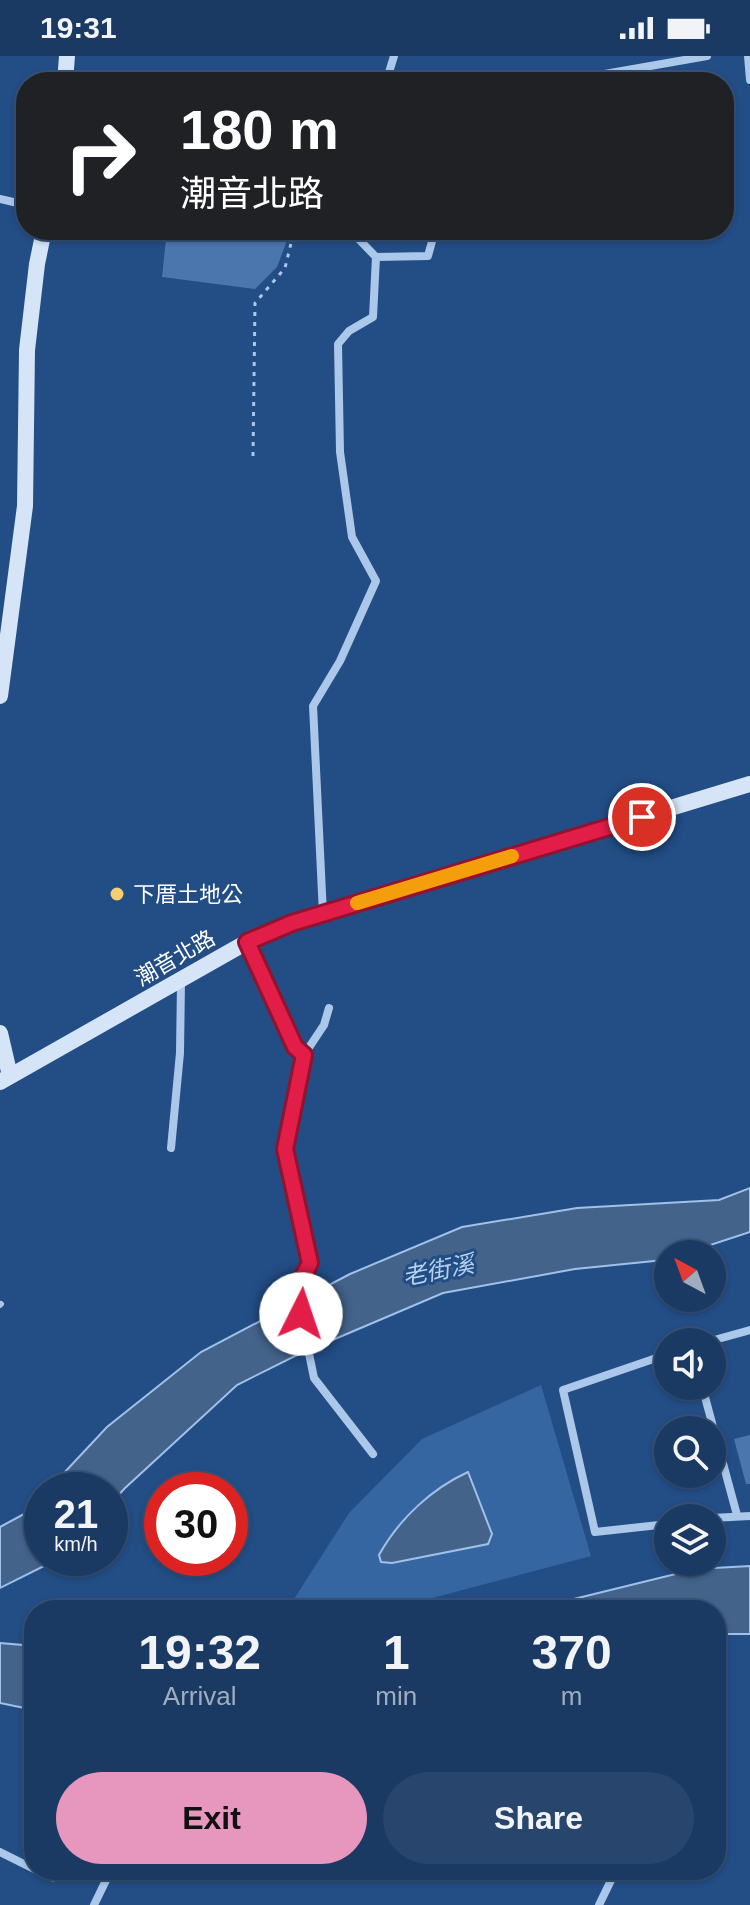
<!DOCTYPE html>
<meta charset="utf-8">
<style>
:root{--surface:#1a3a64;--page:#27456d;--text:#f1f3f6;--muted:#9fadbf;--line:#385478;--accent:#e797bd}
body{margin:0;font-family:Arial,"Noto Sans TC",sans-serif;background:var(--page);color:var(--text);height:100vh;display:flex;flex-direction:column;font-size:30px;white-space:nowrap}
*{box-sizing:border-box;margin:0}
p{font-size:26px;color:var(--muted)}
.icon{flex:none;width:44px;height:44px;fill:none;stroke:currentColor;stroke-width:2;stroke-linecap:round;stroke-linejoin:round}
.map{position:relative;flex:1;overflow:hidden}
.panel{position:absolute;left:24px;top:1544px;width:702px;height:280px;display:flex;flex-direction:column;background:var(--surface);border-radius:32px;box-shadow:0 2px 6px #0004,0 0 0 2px var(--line)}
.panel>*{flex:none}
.top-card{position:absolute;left:16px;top:16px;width:718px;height:168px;border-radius:32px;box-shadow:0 2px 6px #0004,0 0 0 2px var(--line);background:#202124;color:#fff;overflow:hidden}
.needle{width:52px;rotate:319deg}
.buttons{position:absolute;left:654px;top:1184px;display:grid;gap:16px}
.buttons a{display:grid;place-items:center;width:72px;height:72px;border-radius:50%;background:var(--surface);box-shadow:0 2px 6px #0004,0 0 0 2px var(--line);font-size:40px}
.speed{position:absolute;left:24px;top:1416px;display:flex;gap:16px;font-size:40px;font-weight:700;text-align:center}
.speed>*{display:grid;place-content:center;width:104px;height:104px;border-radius:50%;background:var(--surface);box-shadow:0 2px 6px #0004,0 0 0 2px var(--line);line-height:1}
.speed small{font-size:20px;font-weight:400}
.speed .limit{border:12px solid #d22;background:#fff;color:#111}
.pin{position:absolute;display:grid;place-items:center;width:68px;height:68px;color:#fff;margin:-34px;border:4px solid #fff;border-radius:50%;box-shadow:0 2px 8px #0007}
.me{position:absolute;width:88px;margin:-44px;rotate:4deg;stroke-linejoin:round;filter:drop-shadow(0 0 6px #0008)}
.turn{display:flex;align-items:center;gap:28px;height:168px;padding:0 32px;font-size:36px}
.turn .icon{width:104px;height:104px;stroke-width:2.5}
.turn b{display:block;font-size:56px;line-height:68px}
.eta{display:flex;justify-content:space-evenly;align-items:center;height:136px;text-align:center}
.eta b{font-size:48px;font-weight:700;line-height:56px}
.action{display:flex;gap:16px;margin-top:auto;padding:16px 32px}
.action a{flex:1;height:92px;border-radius:48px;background:var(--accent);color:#111;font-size:32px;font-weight:700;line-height:92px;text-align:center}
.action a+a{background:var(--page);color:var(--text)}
.status{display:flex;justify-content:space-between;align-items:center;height:56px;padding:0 40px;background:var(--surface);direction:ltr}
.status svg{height:22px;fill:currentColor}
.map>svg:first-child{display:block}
.green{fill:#3666a2}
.water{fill:#44638b;stroke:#9fc1ea;stroke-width:2}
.building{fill:#4b76ad}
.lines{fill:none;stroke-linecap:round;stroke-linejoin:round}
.path{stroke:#abc7e9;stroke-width:3;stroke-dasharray:4 6;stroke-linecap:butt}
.lane{stroke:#abc7e9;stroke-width:6}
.street{stroke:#abc7e9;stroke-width:8}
.secondary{stroke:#d5e4f7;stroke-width:16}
.route-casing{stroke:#92132f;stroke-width:20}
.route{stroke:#e11d48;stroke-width:14}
.slow{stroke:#f59e0b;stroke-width:14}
.poi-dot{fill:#f5ce6d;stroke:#224d85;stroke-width:3}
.labels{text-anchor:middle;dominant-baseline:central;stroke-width:6;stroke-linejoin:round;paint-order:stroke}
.poi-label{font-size:22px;fill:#fff;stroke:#224d85;text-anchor:start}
.street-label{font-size:22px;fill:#fff;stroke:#224d85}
.water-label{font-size:24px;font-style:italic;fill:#b6d1f0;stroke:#224d85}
</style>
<div class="status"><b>19:31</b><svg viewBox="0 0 49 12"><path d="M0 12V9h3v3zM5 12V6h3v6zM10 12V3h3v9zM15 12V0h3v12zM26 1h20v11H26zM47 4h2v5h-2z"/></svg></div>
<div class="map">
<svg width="750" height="1849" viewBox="0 0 750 1849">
<rect width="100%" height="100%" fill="#224d85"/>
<path class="green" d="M 541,1329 L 591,1500 L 387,1554 L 287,1554 L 349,1457 L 422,1383 Z"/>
<path class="water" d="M 750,1132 L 750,1176 L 683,1198 L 668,1198 L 668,1203 L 664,1204 L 575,1213 L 443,1237 L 295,1300 L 237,1329 L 124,1433 L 110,1449 L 110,1434 L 48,1434 L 107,1371 L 201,1296 L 350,1218 L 462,1171 L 577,1152 L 719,1144 Z
M 468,1416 L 492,1478 L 488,1488 L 392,1507 L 381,1506 L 379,1499 C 399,1463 431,1433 468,1416 Z
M 42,1440 L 42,1502 L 60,1502 L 0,1532 L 0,1471 L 26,1457 Z
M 750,1510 L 750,1578 L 716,1578 L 716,1554 L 529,1554 L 696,1513 Z
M 0,1587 L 34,1590 L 34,1654 L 0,1647 Z"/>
<path class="building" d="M 167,174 L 291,174 L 277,211 L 255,233 L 162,221 Z
M 750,1379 L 750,1428 L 746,1428 L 734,1383 Z"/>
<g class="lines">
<path class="path" d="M 253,400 L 255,247 L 285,212 L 292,183 L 298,174"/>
<path class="lane" d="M 0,1249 L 1,1248"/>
<path class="street" d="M 748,0 L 750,24
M 386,26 L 394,0
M 559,26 L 707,0
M 0,143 L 26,149
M 350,174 L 376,201
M 376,201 L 428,200 L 435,174
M 323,858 L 313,650 L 340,605 L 376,525 L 352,481 L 340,396 L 338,288 L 349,275 L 373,261 L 376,201
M 247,887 L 295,991 L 304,999
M 329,952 L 324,969 L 304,999 L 285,1093 L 310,1207 L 296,1234 L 314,1322 L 373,1398
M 171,1092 L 180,997 L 181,926
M 707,1286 L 750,1274
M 668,1298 L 563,1334 L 595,1476 L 668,1468
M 702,1330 L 737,1459
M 712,1462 L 750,1460
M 0,1796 L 34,1813
M 37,1814 L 53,1822
M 94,1849 L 111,1814
M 599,1849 L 616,1814"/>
<path class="secondary" d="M 65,26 L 67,0
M 0,640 L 25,450 L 27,294 L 37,208 L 44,174
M 0,977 L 10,1020
M 0,1026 L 247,886 L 292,867 L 750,728"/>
</g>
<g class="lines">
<g class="route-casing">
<path id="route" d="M 301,1258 L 296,1234 L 310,1207 L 285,1093 L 304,999 L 295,991 L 247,886 L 292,867 L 642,761"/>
</g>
<use href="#route" class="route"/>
<path class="slow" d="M 357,847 L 512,800"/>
</g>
<circle class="poi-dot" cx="117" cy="838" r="8"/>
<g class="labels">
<g class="poi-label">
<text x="133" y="838">下厝土地公</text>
</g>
<g class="street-label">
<text transform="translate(175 902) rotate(-30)">潮音北路</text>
</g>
<g class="water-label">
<text transform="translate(438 1214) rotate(-11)">老街溪</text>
</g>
</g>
</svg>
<div class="buttons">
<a><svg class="needle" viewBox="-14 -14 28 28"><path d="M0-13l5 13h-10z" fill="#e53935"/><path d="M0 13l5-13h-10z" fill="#9fadbf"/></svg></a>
<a><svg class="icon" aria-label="sound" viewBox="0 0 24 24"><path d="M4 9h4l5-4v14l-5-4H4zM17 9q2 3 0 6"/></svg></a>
<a><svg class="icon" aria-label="search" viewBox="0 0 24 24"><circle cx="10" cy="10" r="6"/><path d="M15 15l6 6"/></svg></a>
<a><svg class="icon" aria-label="layers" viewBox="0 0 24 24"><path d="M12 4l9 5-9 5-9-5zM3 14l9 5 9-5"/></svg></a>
</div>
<div class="speed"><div>21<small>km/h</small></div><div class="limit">30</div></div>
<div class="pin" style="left:642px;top:761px;background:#d93025"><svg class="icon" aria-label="arrive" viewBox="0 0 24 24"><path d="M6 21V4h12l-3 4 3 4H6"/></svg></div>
<svg class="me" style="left:301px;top:1258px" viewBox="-20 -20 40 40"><circle r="19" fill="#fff"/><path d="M0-13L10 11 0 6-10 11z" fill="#e11d48"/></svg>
<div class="top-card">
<div class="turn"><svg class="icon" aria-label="right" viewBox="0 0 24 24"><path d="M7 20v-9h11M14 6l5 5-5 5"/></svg><div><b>180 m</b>潮音北路</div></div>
</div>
<section class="panel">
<div class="eta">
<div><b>19:32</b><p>Arrival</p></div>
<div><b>1</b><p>min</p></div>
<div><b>370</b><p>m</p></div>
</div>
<div class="action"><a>Exit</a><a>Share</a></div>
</section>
</div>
